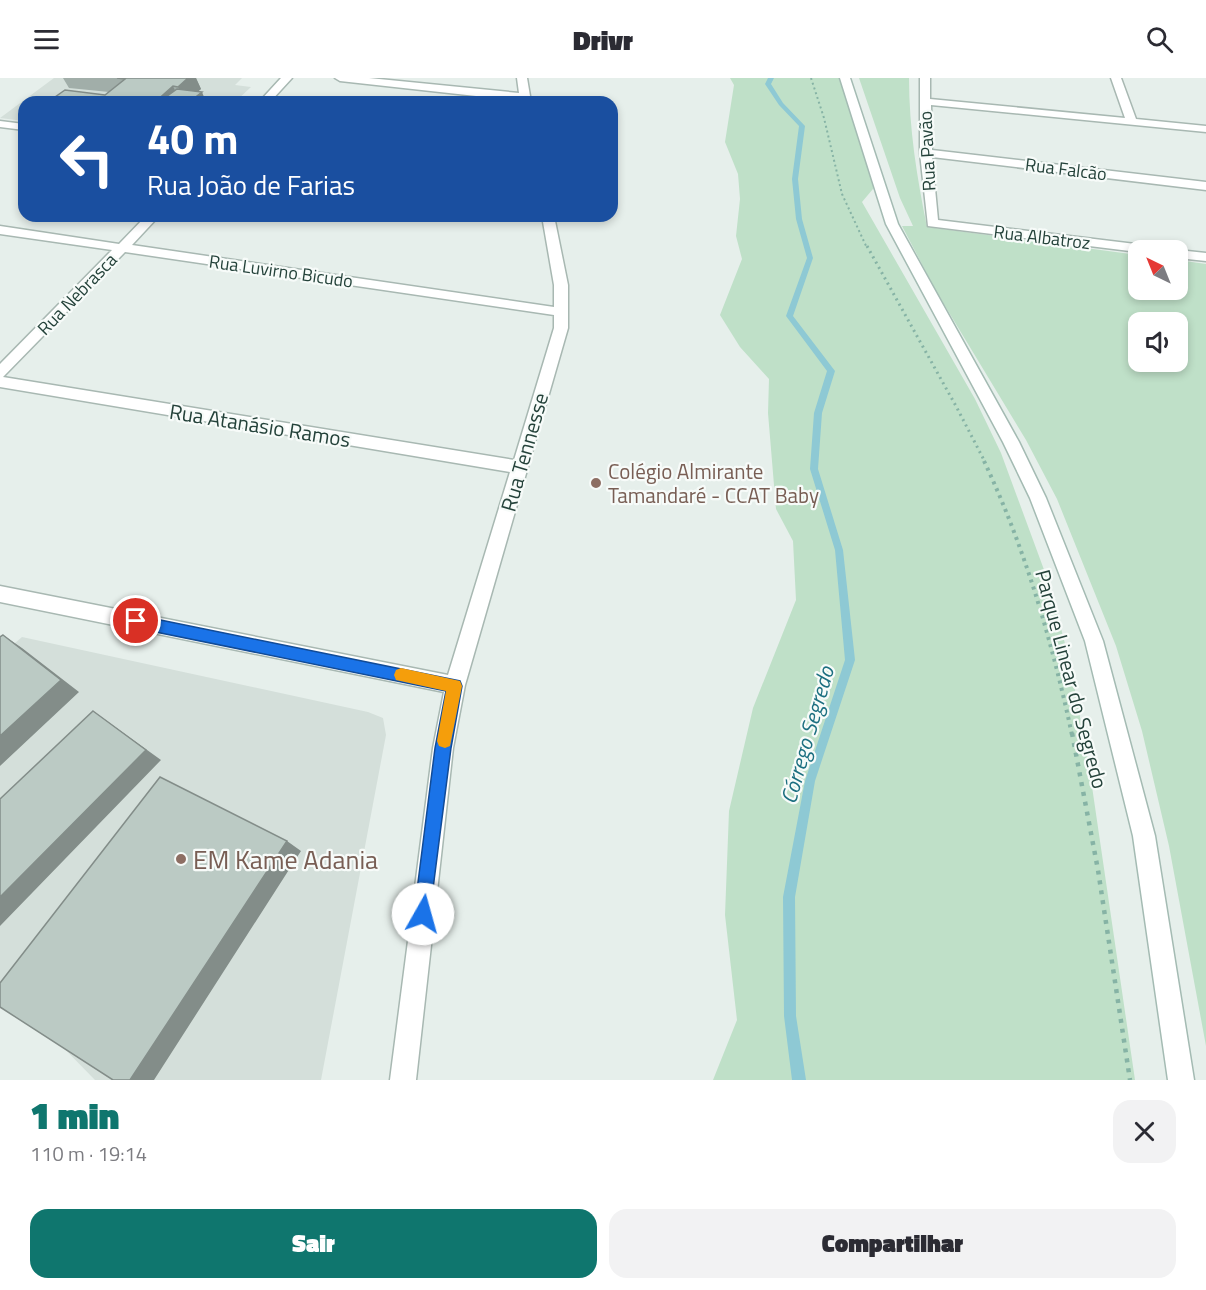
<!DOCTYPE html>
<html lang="pt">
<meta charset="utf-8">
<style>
:root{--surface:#fff;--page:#f2f2f3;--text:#2b2b33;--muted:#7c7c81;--accent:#0f766e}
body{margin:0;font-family:"Titillium Web",sans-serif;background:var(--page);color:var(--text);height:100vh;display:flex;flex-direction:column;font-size:22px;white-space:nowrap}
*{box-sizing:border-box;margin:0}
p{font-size:20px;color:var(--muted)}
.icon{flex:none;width:33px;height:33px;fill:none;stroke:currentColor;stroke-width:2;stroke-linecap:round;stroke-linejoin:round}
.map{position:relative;height:1002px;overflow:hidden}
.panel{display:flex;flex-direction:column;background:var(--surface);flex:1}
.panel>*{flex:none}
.banner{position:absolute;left:18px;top:18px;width:600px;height:126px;border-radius:18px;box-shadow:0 3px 9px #0003;background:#1a4fa0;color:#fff;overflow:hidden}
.needle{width:39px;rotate:317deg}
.tools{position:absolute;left:1128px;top:162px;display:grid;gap:12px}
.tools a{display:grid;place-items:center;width:60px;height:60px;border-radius:12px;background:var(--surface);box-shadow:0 3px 9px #0003;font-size:30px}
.pin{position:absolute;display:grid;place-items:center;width:51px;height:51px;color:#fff;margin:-26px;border:3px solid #fff;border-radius:50%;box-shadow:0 2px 6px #0007}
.me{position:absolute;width:66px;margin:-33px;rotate:7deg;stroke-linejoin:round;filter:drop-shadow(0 0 4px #0008)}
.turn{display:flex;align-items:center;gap:21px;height:126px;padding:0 30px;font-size:27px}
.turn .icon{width:78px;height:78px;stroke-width:2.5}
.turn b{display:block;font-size:42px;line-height:51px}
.round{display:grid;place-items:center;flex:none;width:63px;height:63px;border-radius:18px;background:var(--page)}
.overview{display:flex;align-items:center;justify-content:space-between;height:102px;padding:0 30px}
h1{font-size:36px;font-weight:800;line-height:45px;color:var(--accent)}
.button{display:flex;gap:12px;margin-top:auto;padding:12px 30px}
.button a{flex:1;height:69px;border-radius:18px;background:var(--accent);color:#fff;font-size:24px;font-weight:800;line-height:69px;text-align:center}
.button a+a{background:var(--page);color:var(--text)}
header{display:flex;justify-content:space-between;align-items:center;height:78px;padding:0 30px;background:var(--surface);font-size:27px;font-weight:800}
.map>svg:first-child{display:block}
.built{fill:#d4dfda}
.green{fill:#bfe0c8;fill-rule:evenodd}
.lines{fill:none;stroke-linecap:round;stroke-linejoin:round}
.stream{fill:#8ec9d4;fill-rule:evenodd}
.street-casing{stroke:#a8b8b2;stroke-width:3}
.secondary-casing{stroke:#a4bbb3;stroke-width:3}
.path-far3{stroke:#86b3a5;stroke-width:2;stroke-dasharray:2 3;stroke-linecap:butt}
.path-far2{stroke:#86b3a5;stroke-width:3;stroke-dasharray:2 4;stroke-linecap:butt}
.path-far1{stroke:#86b3a5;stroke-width:4;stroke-dasharray:3 4.5;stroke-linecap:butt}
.path{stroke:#86b3a5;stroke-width:4.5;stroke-dasharray:4 6;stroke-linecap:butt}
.street{fill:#fff;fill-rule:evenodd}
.secondary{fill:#fff;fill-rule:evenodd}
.wall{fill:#a1aea9}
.shaded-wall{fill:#838d89}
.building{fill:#bbcac4;stroke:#838d89;stroke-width:1.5}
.route{fill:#1a73e8;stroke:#114b97;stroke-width:1.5}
.slow{fill:#f59e0b}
.education-dot{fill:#8d6e63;stroke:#f7fbf9;stroke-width:2}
.labels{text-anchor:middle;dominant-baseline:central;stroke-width:4.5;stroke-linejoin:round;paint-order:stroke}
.far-street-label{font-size:18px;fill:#24423a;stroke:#f7fbf9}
.street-label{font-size:21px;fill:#24423a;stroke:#f7fbf9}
.education-label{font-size:21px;fill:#785e54;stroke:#f7fbf9;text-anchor:start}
.water-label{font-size:22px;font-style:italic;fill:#1c6f80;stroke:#f7fbf9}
.near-education-label{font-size:26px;fill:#785e54;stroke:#f7fbf9;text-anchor:start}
</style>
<header><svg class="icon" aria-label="menu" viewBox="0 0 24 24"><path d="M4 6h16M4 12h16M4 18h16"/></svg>Drivr<svg class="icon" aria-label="search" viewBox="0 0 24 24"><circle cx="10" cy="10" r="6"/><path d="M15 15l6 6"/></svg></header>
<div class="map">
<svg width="1206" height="1002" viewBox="0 0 1206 1002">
<rect width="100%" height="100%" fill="#e6efeb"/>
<path class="built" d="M 54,0 L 242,0 L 235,7 L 251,9 L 235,24 L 24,24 L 24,43 L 0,40 Z
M 22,559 L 368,634 L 383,640 L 386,657 L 321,1002 L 95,1002 L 0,905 L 0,578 Z"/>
<path class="green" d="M 730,0 L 844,0 L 878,105 L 862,124 L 975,321 L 1001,375 L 1050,508 L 1070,585 L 1089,688 L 1135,1002 L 713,1002 L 737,942 L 725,837 L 729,733 L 753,630 L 796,522 L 793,463 L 776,431 L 768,335 L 769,301 L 740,269 L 720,237 L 742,181 L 736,158 L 740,121 L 738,96 L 725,64 L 734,7 Z
M 859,0 L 909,0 C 909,50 917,100 927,149 L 1138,177 L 1138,212 L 1178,212 L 1178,182 L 1206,186 L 1206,968 L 1169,768 L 1142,653 L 1116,568 L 1057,421 L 1026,362 L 936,213 L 902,148 L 913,148 L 900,120 ZM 1178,244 L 1178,284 L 1138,284 L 1138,244 Z"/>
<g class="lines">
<path class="stream" d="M 768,0 L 774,0 L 771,6 L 783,25 L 805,48 L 798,101 L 802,141 L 813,180 L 793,238 L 835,293 L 822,335 L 818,391 L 843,472 L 855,582 L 815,703 L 795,819 L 796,938 L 806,1002 L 792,1002 L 784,938 L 783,819 L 805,703 L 845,582 L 835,472 L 810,391 L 814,335 L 827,293 L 786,238 L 807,180 L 796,141 L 792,101 L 799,48 L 779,27 L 765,6 Z"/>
<g class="street-casing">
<path id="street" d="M 281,0 L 292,0 L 270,24 L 259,24 Z
M 335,0 L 369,0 L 519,15 L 517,0 L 527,0 L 531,24 L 340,3 Z
M 920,0 L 930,0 L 930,21 L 1125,40 L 1111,0 L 1121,0 L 1136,41 L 1206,48 L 1206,54 L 931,27 L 932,72 L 1206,104 L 1206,112 L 932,79 L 938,142 L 1152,168 L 1158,172 L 1138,174 L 928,148 L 920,75 Z
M 0,43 L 24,46 L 24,52 L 0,49 Z
M 146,138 L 159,138 L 132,167 L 554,229 L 554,207 L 542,138 L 554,138 L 568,207 L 568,250 L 465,607 L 453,670 L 416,1002 L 390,1002 L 433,670 L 444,614 L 0,524 L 0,508 L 448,597 L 510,394 L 0,309 L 0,286 L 112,172 L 0,156 L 0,148 L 119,166 ZM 125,174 L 554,237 L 554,250 L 514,382 L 3,299 Z
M 1177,172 L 1178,172 L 1206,175 L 1206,183 L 1178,180 Z"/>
</g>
<g class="secondary-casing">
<path id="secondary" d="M 840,0 L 850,0 L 898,146 L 1019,364 L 1046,420 L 1103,563 L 1155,758 L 1194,1002 L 1168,1002 L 1133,758 L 1085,563 L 1030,420 L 1003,364 L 886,146 Z"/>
</g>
<path class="path-far3" d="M 811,0 L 824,40 L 842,116 L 867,170"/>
<path class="path-far2" d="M 867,168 L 957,330 L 985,384"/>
<path class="path-far1" d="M 984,383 C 1025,470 1052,563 1072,657"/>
<path class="path" d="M 1072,655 L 1098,792 L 1130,1002"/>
<use href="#street" class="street"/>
<use href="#secondary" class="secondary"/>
</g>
<path class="wall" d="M 63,0 L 196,0 L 201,11 L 198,13 L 48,24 L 105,17 L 109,14 L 69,10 Z"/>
<path class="shaded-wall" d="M 188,0 L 196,0 L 201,11 L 186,24 L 185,24 L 178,9 Z
M 173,8 L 180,24 L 155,24 Z
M 202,14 L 206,24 L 194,24 L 197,18 Z
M 3,557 L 22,570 L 79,614 L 0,688 L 0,658 Z
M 93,633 L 161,682 L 0,848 L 0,819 Z
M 287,763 L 301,773 L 154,1002 L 130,1002 Z"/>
<path class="building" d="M 117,0 L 188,0 L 178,9 L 173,8 L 155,24 L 48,24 L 65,12 L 105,17 L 125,1 Z
M 177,11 L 202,14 L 197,18 L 201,18 L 194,24 L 159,24 Z
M 3,557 L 61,602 L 0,658 L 0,559 Z
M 93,633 L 146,672 L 0,819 L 0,721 Z
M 160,699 L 287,763 L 130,1002 L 113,1002 L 0,929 L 0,905 Z"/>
<path class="route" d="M 136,537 L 460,603 L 462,608 L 451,670 L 429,842 L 423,845 L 417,842 L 414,836 L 435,670 L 446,613 L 136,550 L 131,548 L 129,543 L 131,539 Z"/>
<path class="slow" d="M 401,590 L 460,603 L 462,608 L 450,668 L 445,670 L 439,668 L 437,663 L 446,613 L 396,602 L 394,597 L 396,592 Z"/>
<g class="education-dot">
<circle cx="596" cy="405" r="6"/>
<circle cx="181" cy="781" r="6"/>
</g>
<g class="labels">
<g class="far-street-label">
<text transform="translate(927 73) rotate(-93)">Rua Pavão</text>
<text transform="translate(1066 91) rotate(7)">Rua Falcão</text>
<text transform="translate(1042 159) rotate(7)">Rua Albatroz</text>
<text transform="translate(281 193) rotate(8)">Rua Luvirno Bicudo</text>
<text transform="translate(77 216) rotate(-46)">Rua Nebrasca</text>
</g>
<g class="street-label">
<text transform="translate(260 347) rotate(9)">Rua Atanásio Ramos</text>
<text transform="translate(524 374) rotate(-74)">Rua Tennesse</text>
<text transform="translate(1072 601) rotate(75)">Parque Linear do Segredo</text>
</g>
<g class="education-label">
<text x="608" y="393">Colégio Almirante<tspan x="608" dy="24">Tamandaré - CCAT Baby</tspan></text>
</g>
<g class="water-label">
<text transform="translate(807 657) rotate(-74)">Córrego Segredo</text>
</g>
<g class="near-education-label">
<text x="193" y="781">EM Kame Adania</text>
</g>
</g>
</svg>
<div class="tools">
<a><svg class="needle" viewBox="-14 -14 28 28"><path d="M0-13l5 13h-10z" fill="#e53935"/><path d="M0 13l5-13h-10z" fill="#7c7c81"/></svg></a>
<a><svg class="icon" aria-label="sound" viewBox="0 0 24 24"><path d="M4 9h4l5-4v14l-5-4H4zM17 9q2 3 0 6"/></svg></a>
</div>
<div class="pin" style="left:136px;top:543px;background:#d93025"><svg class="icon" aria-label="arrive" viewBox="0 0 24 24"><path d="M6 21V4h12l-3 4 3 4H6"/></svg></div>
<svg class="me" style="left:423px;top:836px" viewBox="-20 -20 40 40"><circle r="19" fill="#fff"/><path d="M0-13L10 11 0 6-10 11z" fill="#1a73e8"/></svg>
<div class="banner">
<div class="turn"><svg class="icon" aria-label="left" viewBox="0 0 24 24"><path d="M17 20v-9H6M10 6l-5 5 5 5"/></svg><div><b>40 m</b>Rua João de Farias</div></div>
</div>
</div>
<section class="panel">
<div class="overview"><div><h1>1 min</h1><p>110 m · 19:14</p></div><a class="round"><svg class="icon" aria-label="close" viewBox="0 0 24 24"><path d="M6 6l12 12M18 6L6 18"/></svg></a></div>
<div class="button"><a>Sair</a><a>Compartilhar</a></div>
</section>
